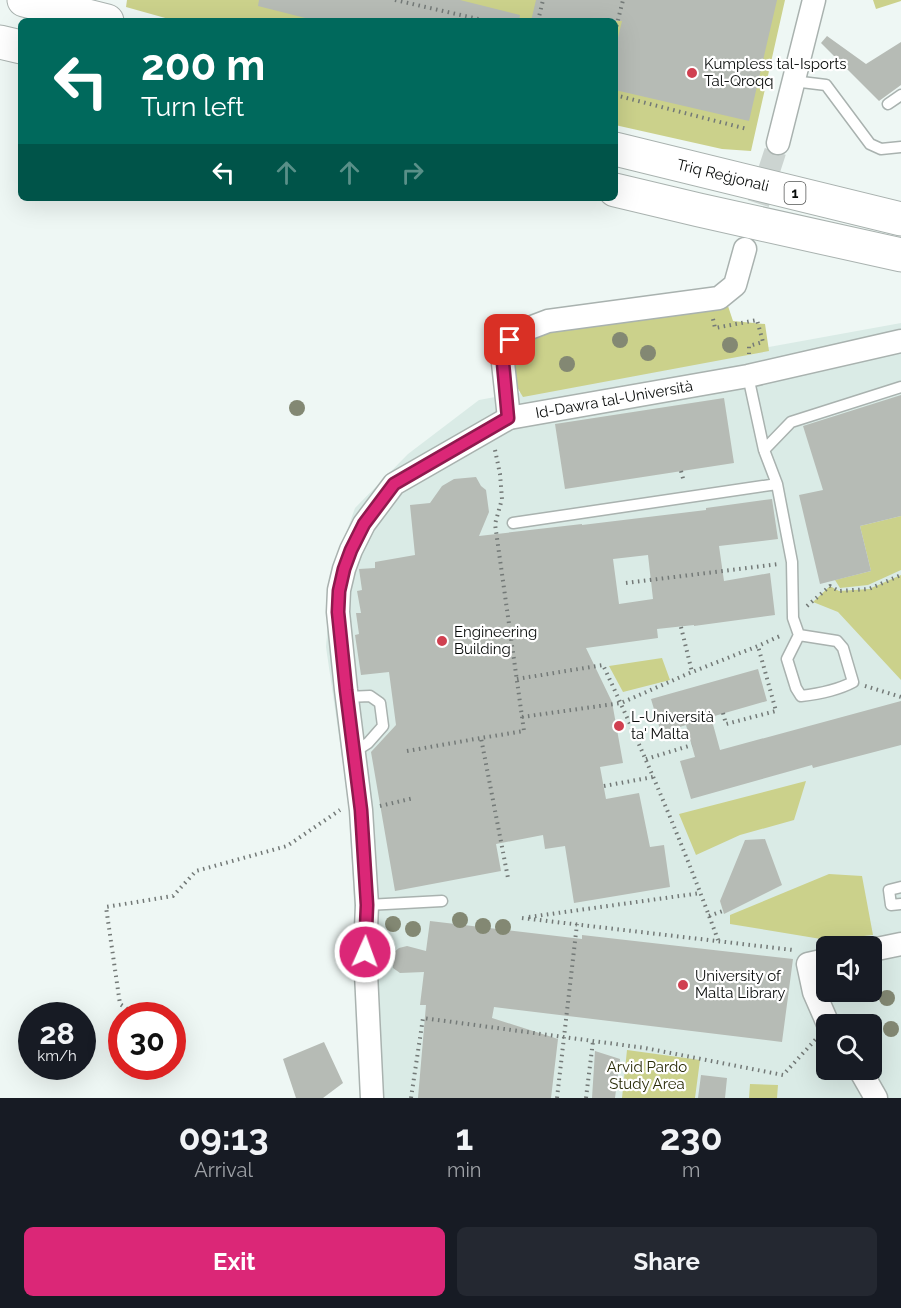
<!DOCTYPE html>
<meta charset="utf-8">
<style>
:root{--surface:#171b24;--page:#242831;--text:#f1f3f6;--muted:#9ea1a6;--accent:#db2777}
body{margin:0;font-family:Raleway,sans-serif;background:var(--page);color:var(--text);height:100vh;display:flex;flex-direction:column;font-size:22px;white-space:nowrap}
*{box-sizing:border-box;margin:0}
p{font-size:20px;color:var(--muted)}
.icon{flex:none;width:33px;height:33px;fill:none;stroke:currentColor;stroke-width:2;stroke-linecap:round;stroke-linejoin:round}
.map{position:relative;height:1098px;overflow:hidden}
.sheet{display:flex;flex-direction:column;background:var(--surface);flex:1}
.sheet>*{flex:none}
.banner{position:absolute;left:18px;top:18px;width:600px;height:183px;border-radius:9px;box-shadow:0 6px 24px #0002;background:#00695c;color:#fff;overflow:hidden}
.fabs{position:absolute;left:816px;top:936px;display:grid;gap:12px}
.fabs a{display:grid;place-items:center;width:66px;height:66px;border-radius:9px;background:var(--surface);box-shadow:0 6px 24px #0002;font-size:30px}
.speed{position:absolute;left:18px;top:1002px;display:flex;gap:12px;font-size:30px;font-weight:700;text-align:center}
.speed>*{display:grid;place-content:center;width:78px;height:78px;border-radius:50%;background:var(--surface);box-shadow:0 6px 24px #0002;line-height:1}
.speed small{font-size:15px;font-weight:400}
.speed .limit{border:9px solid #d22;background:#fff;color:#111}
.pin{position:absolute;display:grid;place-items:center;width:51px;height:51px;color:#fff;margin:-26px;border-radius:12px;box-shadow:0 3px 9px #0006}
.me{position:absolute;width:66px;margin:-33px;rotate:2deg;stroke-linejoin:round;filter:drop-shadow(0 0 4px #0008)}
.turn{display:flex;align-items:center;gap:21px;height:126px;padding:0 24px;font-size:27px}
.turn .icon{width:78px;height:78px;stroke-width:2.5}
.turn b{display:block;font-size:42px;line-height:51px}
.lanes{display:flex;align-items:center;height:57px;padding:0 24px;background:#0003;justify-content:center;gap:30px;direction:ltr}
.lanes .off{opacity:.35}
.eta{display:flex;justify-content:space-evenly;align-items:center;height:102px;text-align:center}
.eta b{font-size:36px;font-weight:700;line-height:42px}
.primary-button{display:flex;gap:12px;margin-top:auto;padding:12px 24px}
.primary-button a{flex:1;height:69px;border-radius:9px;background:var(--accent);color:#fff;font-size:24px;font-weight:700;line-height:69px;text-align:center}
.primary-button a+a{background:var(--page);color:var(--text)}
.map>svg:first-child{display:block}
.built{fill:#daebe6;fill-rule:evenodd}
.green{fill:#cbd18b}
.building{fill:#b6bbb5;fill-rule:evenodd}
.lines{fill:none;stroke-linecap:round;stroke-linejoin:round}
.street-tunnel{stroke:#ccd4d1;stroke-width:22;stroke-dasharray:22 11;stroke-linecap:butt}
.lane-casing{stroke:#a9b2af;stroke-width:13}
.street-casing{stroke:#a9b2af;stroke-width:25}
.highway-casing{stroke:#a9b2af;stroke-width:35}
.path{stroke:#737977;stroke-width:4;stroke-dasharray:1.5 4.5;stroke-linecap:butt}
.lane{stroke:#fff;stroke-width:10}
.street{stroke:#fff;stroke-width:22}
.highway{stroke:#fff;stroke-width:33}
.tree{fill:#838873}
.route-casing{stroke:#8e194d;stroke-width:15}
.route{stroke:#db2777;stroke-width:10}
.poi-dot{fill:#d04050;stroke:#fff;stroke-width:2}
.labels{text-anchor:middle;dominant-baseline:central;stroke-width:4.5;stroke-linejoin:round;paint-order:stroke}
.shield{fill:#fff;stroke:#535554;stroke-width:1.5}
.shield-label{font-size:14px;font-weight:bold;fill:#090c0b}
.poi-label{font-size:15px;fill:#090c0b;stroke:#fff;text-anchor:start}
.street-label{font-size:15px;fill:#090c0b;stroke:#fff}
.park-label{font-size:15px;fill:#2c2e0a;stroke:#fff}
</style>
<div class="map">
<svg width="901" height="1098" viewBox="0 0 901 1098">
<rect width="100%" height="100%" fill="#eef7f4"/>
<path class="built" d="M 901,323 L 901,1098 L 364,1098 L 349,805 L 326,647 L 332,573 L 355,508 L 408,454 L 479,400 ZM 826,946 L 872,946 L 872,992 L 826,992 ZM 826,1024 L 872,1024 L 872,1070 L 826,1070 Z"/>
<path class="green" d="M 127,0 L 785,0 L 751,151 L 722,149 L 615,125 L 615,21 L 176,21 L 126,7 Z
M 873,0 L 901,0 L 901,1 L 876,9 Z
M 728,306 L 733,321 L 765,324 L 769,351 L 523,397 C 505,367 507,362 528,336 Z
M 901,516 L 901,570 L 868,585 L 840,588 L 835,580 L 871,571 L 860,526 Z
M 901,575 L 901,680 L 838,612 L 813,602 L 830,586 L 839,591 L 869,589 Z
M 662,658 L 670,680 L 623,692 L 609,666 Z
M 806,781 L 794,820 L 740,835 L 696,855 L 679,814 Z
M 829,874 L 862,876 L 873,935 L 827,940 L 730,924 L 730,915 Z
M 627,1050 L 700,1060 L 695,1098 L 622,1098 Z
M 750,1084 L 778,1085 L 777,1098 L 749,1098 Z"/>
<path class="building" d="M 259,0 L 460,0 L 520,15 L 519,21 L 317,21 L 258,6 Z
M 536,0 L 777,0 L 749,121 L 615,90 L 615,50 L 622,21 L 531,21 Z
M 827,36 L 866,64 L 901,42 L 901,85 L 879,101 L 821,43 Z
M 901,395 L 901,516 L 860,526 L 871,571 L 820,584 L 799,495 L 823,490 L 803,426 Z
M 724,398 L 734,463 L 565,489 L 555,424 Z
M 476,477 L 481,486 L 486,490 L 489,512 L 479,536 L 582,524 L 582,525 L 706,510 L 706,508 L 772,499 L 778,539 L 719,546 L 724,581 L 770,573 L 775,615 L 694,626 L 694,625 L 657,629 L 658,638 L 586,648 L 612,702 L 623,763 L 600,767 L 606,799 L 639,793 L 650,847 L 664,845 L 670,887 L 574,903 L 565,846 L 545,849 L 543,835 L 496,844 L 501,871 L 395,891 L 371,752 L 396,725 L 389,672 L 361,675 L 355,635 L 359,634 L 356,613 L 361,613 L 357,591 L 362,590 L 359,569 L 375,568 L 375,562 L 415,555 L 410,505 L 430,503 L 442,486 L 454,479 ZM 648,555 L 653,599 L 619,604 L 613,559 Z
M 758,669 L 767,701 L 711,717 L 720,750 L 901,701 L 901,745 L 813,768 L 812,765 L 691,799 L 680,761 L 695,757 L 686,725 L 661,733 L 651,699 Z
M 765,839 L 782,885 L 724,914 L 720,901 L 745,840 Z
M 430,921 L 582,939 L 582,935 L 793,959 L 782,1042 L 494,1007 L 492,1018 L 558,1039 L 551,1098 L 418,1098 L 426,1005 L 420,1005 L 424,972 L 400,973 L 393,968 L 392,961 L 393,953 L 399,948 L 407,946 L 426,951 Z
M 324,1042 L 343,1083 L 323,1098 L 296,1098 L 283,1059 Z
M 595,1051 L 620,1059 L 615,1098 L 592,1098 Z
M 701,1075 L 727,1078 L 725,1098 L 698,1098 Z"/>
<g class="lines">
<path class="street-tunnel" d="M 748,235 L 778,143"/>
<g class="lane-casing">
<path id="lane" d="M 793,81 L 826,85 L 870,144 L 881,149 L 901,147
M 888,104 L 901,95
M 748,376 L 764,450 L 777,484 L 792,562 L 793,618 L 799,635 L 787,659 L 796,688 L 801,696 C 818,694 838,690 853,682 L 843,648 L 837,641 L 799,635
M 764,450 L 791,422 L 901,387
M 513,523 L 777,484
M 347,697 L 370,696 L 380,703 L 383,726 L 368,743 L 354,752
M 901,887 L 889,890 L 891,905 L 901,904
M 367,905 L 442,901"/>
</g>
<g class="street-casing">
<g id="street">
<path d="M 778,143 L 814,0"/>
<path d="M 509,418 L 503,363 L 510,340 L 527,329 L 548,321 L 719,298 L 735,285 L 745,249"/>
<path d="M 872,950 L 901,944"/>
<path d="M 826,960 L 808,964 L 814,992 L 828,1024"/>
<path d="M 860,1070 L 876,1098"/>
<path id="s1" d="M 372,1098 L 365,952 L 367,905 L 361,810 L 346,690 L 338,612 L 339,590 L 344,569 L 351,550 L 364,524 L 394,484 L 509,418 L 748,376 L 901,341"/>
</g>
</g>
<g class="highway-casing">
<g id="highway">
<path d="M 24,0 L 107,21"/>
<path d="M 0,42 L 21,47"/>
<path id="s2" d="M 615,149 L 901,219"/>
<path d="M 615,190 L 699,210 L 901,255"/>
</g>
</g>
<path class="path" d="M 395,0 L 487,21
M 538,21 L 543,0
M 615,32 L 623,0
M 615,95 L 747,129
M 713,319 L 715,328 L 757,320 L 763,342 L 749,346 L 749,354
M 495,450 L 500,474 L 502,499 L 495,524 L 524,731 L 481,738 L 508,878
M 681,471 L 684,482
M 626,583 L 779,564
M 807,606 L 830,586 L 839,591 L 869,589 L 901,575
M 681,627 L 692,672
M 517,679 L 603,665 C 645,755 684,847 718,940
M 865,686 L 901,697
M 723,713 L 726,724 L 776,711 L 758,646
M 522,717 L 621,703 L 692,672 L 758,646 L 780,636
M 407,751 L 481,738
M 646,759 L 692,745
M 604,786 L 653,777
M 380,806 L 414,798
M 709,916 L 723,911
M 529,917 L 701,893
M 522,918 L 793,950
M 137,1016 L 120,1004 L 106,907 L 173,896 L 196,871 L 287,846 L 340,810
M 411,1098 L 423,1018 L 645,1048 L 783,1075 L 816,1039
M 557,1098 L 577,924
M 586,1098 L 593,1041"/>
<use href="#lane" class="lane"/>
<use href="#street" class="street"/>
<use href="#highway" class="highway"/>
</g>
<g class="tree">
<circle cx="620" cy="340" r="8"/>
<circle cx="730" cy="345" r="8"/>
<circle cx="648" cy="353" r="8"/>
<circle cx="567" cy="364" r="8"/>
<circle cx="297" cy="408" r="8"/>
<circle cx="460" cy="920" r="8"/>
<circle cx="393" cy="924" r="8"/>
<circle cx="483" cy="926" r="8"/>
<circle cx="503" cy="927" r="8"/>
<circle cx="413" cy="929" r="8"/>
<circle cx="887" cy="998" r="8"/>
<circle cx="891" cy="1029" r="8"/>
</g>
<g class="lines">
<g class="route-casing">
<path id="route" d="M 365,952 L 367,905 L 361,810 L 346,690 L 338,612 L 339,591 L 344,569 L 351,550 L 364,524 L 394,484 L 508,418 L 503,363 L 510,340"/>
</g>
<use href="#route" class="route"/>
</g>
<g class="poi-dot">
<circle cx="692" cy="73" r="6"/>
<circle cx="442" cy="641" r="6"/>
<circle cx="619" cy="726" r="6"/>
<circle cx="683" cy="985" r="6"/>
</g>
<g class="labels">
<rect class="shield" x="784.5" y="182" width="21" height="22" rx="4.5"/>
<g class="shield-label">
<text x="795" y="193">1</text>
</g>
<g class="poi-label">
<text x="704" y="64">Kumpless tal-Isports<tspan x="704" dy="17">Tal-Qroqq</tspan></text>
<text x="454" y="632">Engineering<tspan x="454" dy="17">Building</tspan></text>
<text x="631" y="717">L-Università<tspan x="631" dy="17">ta' Malta</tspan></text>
<text x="695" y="976">University of<tspan x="695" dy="17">Malta Library</tspan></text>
</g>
<g class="street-label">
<text stroke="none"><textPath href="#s2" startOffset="111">Triq Reġjonali</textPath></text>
<text stroke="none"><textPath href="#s1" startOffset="870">Id-Dawra tal-Università</textPath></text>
</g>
<g class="park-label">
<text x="647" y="1067">Arvid Pardo<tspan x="647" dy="17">Study Area</tspan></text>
</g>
</g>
</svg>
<div class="fabs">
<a><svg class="icon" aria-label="sound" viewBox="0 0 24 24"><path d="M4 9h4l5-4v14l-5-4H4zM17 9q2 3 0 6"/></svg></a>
<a><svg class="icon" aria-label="search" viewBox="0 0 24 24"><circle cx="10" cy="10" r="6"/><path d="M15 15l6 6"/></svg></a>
</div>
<div class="speed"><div>28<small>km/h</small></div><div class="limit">30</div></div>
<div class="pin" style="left:510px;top:340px;background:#d93025"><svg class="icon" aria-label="arrive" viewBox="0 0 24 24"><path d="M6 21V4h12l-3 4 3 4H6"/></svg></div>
<svg class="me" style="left:365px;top:952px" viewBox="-20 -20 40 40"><circle r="17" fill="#db2777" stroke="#fff" stroke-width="3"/><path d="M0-11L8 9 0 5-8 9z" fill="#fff"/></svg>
<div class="banner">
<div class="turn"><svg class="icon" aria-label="left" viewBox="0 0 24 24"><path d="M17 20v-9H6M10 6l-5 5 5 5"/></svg><div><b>200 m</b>Turn left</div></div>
<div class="lanes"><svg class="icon" aria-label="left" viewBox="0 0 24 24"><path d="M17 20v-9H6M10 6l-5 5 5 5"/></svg><svg class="icon off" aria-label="ahead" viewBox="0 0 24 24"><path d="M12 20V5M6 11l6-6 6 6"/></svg><svg class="icon off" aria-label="ahead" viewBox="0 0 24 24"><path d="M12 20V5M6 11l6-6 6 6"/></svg><svg class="icon off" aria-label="right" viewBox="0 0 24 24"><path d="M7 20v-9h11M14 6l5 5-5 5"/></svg></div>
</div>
</div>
<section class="sheet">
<div class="eta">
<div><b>09:13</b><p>Arrival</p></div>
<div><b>1</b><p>min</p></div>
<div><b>230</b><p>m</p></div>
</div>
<div class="primary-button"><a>Exit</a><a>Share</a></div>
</section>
